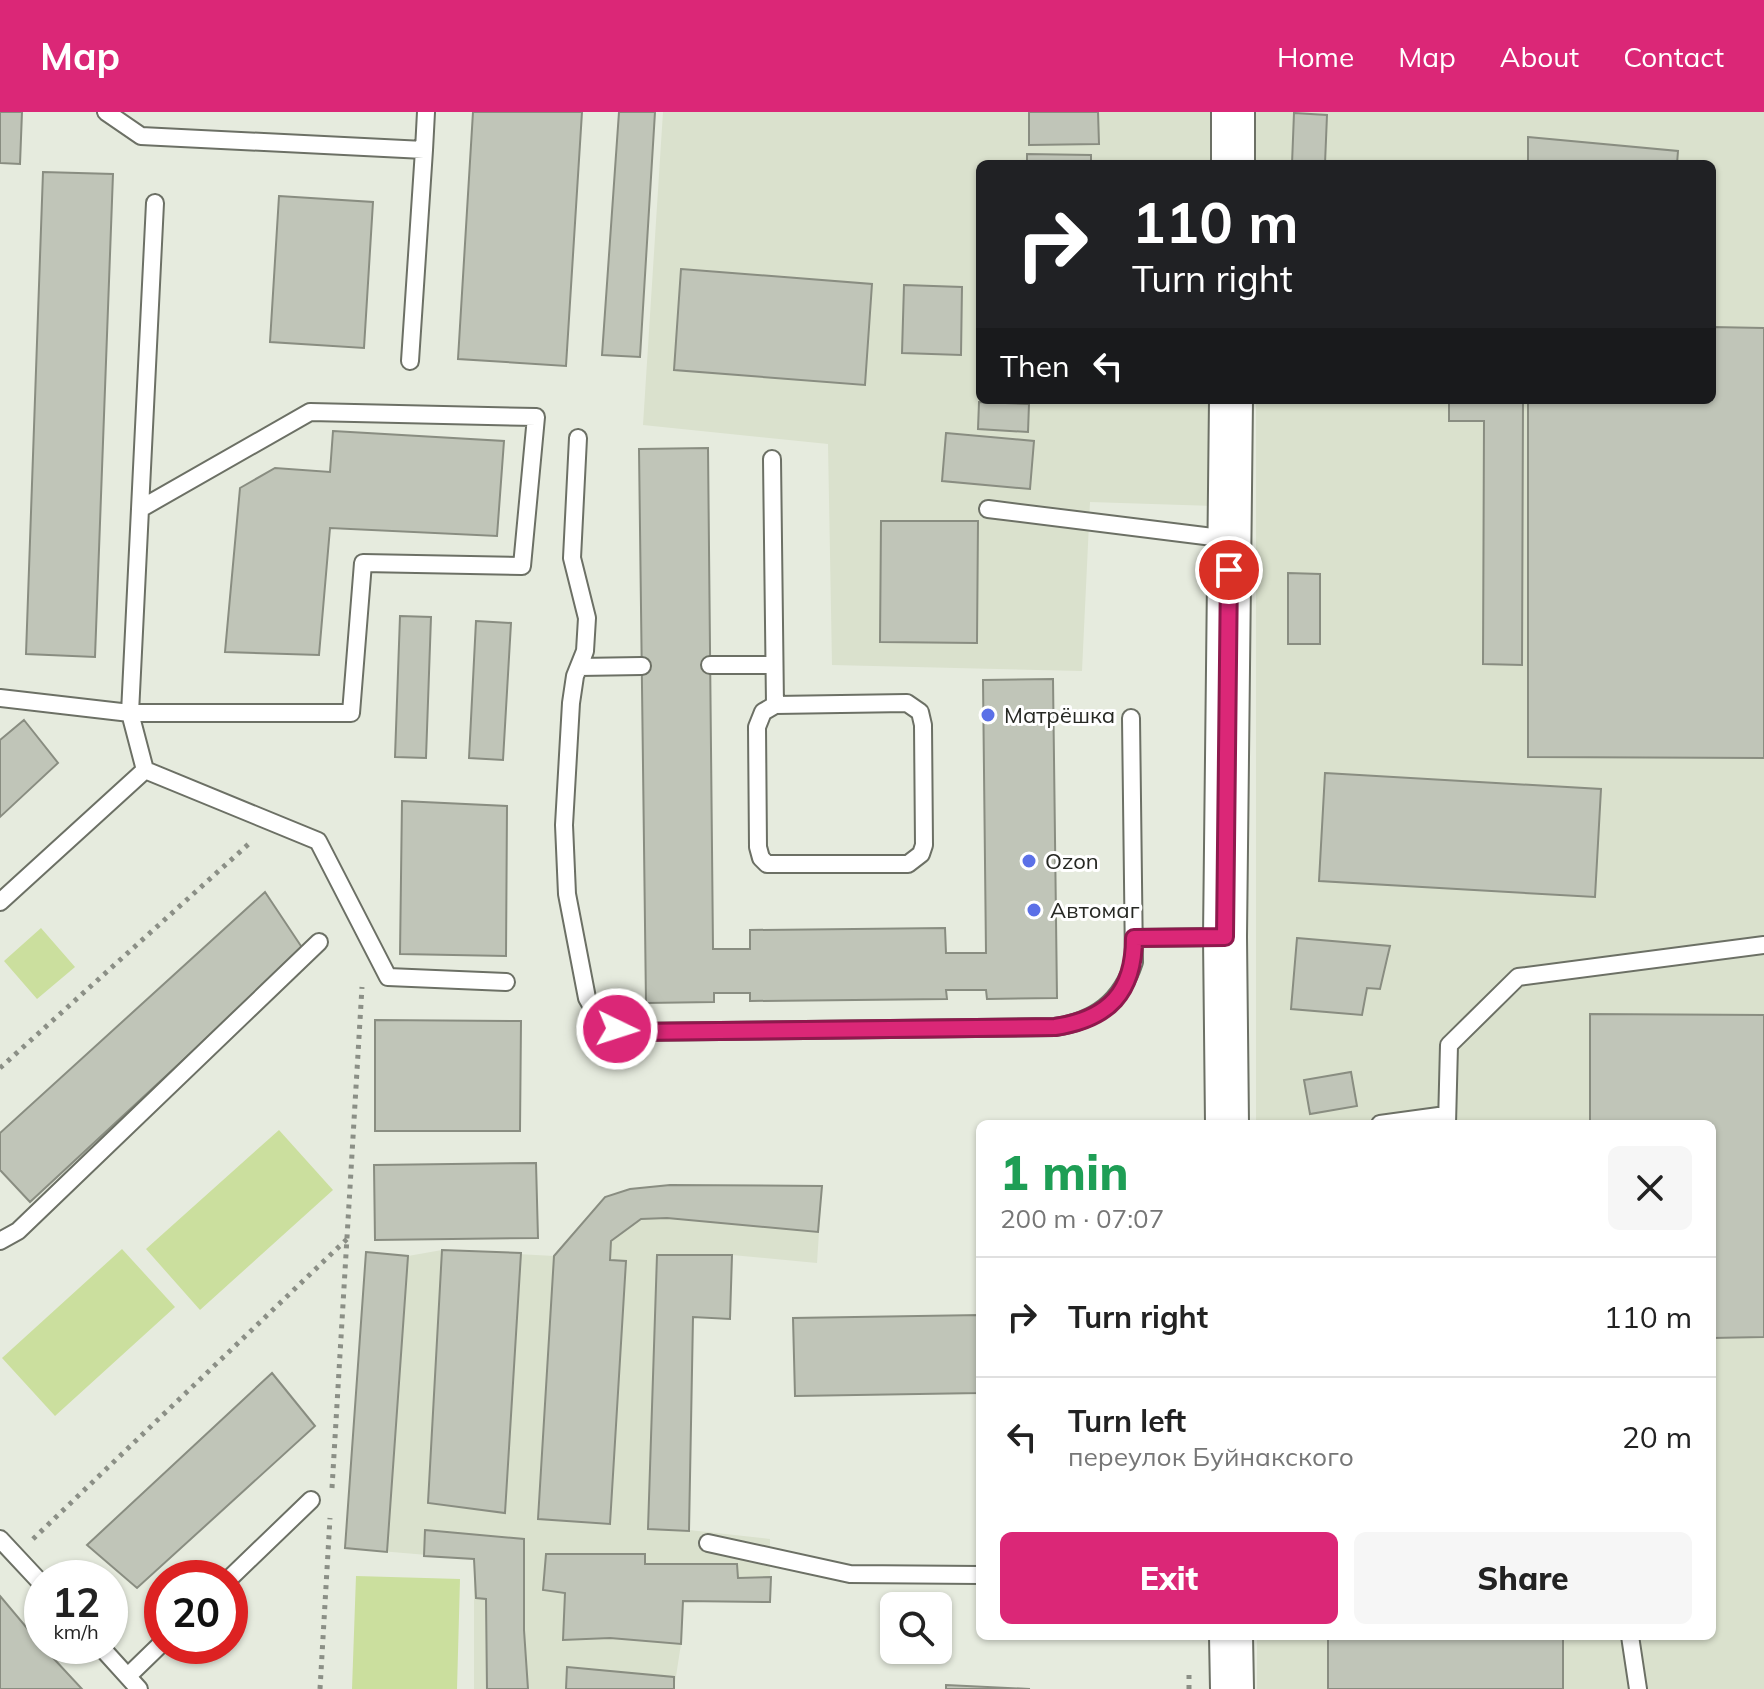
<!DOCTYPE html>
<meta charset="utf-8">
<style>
:root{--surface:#fff;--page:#f6f6f6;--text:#222;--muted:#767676;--line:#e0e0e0;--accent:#db2777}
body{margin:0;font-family:Mulish,sans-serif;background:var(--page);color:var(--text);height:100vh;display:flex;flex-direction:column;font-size:30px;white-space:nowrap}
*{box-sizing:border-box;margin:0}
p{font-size:26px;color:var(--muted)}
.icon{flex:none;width:44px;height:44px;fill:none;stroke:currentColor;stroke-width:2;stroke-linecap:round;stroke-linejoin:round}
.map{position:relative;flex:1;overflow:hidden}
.panel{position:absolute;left:976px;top:1008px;width:740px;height:520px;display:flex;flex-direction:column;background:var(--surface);border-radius:12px;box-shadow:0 2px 6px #0004}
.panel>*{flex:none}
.guide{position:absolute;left:976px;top:48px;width:740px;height:244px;border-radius:12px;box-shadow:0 2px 6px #0004;background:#202124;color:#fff;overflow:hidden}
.buttons{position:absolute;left:880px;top:1480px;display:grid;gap:16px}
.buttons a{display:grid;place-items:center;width:72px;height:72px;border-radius:12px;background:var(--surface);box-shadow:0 2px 6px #0004;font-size:40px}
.speed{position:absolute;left:24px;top:1448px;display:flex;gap:16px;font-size:40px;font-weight:700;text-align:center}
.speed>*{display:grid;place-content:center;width:104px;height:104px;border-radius:50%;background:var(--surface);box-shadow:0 2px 6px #0004;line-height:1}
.speed small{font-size:20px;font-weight:400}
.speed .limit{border:12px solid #d22;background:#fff;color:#111}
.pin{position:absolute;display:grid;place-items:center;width:68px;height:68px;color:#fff;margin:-34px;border:4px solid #fff;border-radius:50%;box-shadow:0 2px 8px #0007}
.me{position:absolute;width:88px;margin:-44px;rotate:94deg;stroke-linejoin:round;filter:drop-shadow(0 0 6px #0008)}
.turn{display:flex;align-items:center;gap:28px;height:168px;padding:0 24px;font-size:36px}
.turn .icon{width:104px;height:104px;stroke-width:2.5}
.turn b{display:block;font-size:56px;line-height:68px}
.then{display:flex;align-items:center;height:76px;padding:0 24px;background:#0003;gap:16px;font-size:30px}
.round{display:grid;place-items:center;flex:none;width:84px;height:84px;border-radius:12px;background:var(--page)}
.head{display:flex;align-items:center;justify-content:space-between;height:136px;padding:0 24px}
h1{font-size:48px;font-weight:800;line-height:60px;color:#1e9e55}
.button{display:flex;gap:16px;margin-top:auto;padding:16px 24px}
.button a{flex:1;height:92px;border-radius:12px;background:var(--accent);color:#fff;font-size:32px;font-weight:800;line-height:92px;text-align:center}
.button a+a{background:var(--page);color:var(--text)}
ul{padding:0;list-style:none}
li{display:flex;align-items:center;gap:24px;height:120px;padding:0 24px;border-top:2px solid var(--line)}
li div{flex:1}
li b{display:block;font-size:30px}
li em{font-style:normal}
header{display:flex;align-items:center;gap:48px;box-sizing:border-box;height:112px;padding:0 40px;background:var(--accent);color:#fff}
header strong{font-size:38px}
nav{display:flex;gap:44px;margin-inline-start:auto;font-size:28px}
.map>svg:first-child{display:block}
.built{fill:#dae1cd}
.green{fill:#cbdf9e}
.building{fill:#c0c5b8;stroke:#898d81;stroke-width:2}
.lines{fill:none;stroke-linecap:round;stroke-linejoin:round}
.service-casing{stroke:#6c7065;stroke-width:20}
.tertiary-casing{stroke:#6c7065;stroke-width:46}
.path{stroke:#8b8f86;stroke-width:5;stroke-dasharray:4 6;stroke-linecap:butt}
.service{stroke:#fff;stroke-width:16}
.tertiary{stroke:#fff;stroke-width:42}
.route-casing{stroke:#8e194d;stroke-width:20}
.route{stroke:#db2777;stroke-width:14}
.poi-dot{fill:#5b70e7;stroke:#fff;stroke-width:3}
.labels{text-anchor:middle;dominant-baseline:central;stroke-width:6;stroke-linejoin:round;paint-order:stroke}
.poi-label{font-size:22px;fill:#262823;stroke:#fff;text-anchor:start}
</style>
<header>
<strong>Map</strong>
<nav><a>Home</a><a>Map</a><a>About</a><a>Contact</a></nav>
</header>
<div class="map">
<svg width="1764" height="1577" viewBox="0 0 1764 1577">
<rect width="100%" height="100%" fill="#e6ebde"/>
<path class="built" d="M 663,0 L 1213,0 L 1213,52 L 980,52 L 980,288 L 1214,288 L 1214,394 L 1090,390 L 1082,559 L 832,553 L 828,332 L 643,313 Z
M 1255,0 L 1764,0 L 1764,1577 L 1257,1577 L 1257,1524 L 1712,1524 L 1712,1012 L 1256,1012 L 1256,288 L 1712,288 L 1712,52 L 1255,52 Z
M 671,1073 L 822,1074 L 817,1151 L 732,1143 L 730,1207 L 693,1206 L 689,1418 L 770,1427 L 770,1490 L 683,1489 L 681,1532 L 674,1577 L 474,1577 L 474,1447 L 345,1436 L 366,1140 L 408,1144 L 442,1138 L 554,1144 L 605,1085 L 630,1077 Z"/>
<path class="green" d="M 41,816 L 75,855 L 37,887 L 4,849 Z
M 279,1018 L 333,1078 L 200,1198 L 146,1137 Z
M 122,1137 L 175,1195 L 55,1304 L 2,1246 Z
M 356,1464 L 460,1467 L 457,1577 L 352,1577 Z"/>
<path class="building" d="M 0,0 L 22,0 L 20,52 L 0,51 Z
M 473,0 L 582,0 L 566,254 L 458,247 Z
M 619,0 L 655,0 L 640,245 L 602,243 Z
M 1029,0 L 1098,0 L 1099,32 L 1029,33 Z
M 1294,1 L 1327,3 L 1325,52 L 1292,52 Z
M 1528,25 L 1678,39 L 1677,52 L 1528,52 Z
M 1027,42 L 1091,43 L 1091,52 L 1027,52 Z
M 43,60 L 113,62 L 95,545 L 26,542 Z
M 279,84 L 373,90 L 364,236 L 270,230 Z
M 681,157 L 872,172 L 865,273 L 674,258 Z
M 904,173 L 962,175 L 961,243 L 902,241 Z
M 1712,215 L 1764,216 L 1764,646 L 1528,645 L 1528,288 L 1712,288 Z
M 1449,288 L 1523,288 L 1522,553 L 1483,552 L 1484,309 L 1449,309 Z
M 979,290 L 1029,292 L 1028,320 L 978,317 Z
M 333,319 L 504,329 L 497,424 L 330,416 L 319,543 L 225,540 L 240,376 L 275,356 L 330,360 Z
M 946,321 L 1034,329 L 1030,377 L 942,369 Z
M 708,336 L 713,837 L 750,837 L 750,818 L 945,816 L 946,841 L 986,841 L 983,568 L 1053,567 L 1057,886 L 987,887 L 986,878 L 946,878 L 947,887 L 750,889 L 750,881 L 714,881 L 714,890 L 646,891 L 639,337 Z
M 881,409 L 978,409 L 977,531 L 880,530 Z
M 1288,461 L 1320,462 L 1320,532 L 1288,532 Z
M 400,504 L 431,505 L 426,646 L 395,645 Z
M 476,509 L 511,511 L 503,648 L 469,646 Z
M 24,608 L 58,651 L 0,705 L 0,628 Z
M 1325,661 L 1601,677 L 1595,785 L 1319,769 Z
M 402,689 L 507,694 L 506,844 L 400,842 Z
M 265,780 L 303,837 L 30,1090 L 0,1058 L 0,1021 Z
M 1297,826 L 1390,834 L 1380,877 L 1367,876 L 1362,903 L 1291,897 Z
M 1590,902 L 1764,903 L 1764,1225 L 1712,1226 L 1712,1012 L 1590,1012 Z
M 375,908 L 521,909 L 520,1019 L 375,1019 Z
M 1351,960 L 1357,994 L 1310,1002 L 1304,968 Z
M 536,1051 L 538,1126 L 375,1128 L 374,1053 Z
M 670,1073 L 822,1074 L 818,1120 L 667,1106 L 641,1107 L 611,1129 L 610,1148 L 626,1149 L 610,1412 L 538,1407 L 554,1144 L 605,1085 L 630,1077 Z
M 442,1138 L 521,1141 L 505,1401 L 428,1391 Z
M 366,1140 L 408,1144 L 387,1440 L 345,1436 Z
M 657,1143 L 732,1143 L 730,1207 L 693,1205 L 689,1419 L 648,1417 Z
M 980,1203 L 980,1281 L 795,1284 L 793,1206 Z
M 272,1261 L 315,1314 L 137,1476 L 87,1433 Z
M 425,1418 L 524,1427 L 524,1518 L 528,1577 L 487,1577 L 486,1487 L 476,1486 L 474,1447 L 424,1444 Z
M 546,1442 L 645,1442 L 645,1452 L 737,1452 L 738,1466 L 771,1465 L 770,1490 L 683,1489 L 681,1532 L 610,1526 L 563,1528 L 565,1481 L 543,1478 Z
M 0,1484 L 42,1534 L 82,1577 L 0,1577 Z
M 1328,1524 L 1563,1524 L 1563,1577 L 1328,1577 Z
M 567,1555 L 674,1565 L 674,1577 L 566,1577 Z
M 946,1573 L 1030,1577 L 946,1577 Z"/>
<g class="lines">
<g class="service-casing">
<path id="service" d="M 106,0 L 141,24 L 424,38 L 426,0
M 410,249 L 424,38
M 578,326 L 572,446 L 587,506 L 585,539 L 575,564 L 571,591 L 564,713 L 567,782 L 587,886 L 595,900 L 604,909 L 617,917 L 632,920 L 1055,915 C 1095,909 1121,890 1134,850 L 1131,606
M 772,347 L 775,593
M 988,397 L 1229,427
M 710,553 L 774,553
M 579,555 L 642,554
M 0,586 L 130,601 L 155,91
M 907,591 L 920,600 L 923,613 L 924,733 L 921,742 L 908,752 L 767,752 L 761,746 L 758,735 L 757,615 L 763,600 L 775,593 Z
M 145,658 L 318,729 L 388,865 L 506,870
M 0,790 L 145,658 L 130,601 L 351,601 L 363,451 L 522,454 L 536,305 L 310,300 L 140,397
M 1134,826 L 1224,825
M 1380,1012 L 1446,1003
M 1447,1012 L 1449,933 L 1518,865 L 1764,833
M 0,1129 L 18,1119 L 319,830
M 0,1427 L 42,1472
M 708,1431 L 850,1462 L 980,1463
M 230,1466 L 311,1388
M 1630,1524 L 1638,1577
M 100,1534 L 139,1577
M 128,1564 L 162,1531"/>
</g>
<g class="tertiary-casing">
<path id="tertiary" d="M 1233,52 L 1233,0
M 1227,1012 L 1225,825 L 1231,288
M 1231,1524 L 1232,1577"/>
</g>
<path class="path" d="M 0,956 L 252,729
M 332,1376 L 362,875
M 33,1427 L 347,1127
M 320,1577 L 330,1406
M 1189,1577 L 1189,1557"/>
<use href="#service" class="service"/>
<use href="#tertiary" class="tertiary"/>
</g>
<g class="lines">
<g class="route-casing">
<path id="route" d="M 617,917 L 632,920 L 1055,915 C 1109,907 1134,880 1134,826 L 1225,825 L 1229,458"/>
</g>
<use href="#route" class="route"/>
</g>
<g class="poi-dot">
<circle cx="988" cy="603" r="8"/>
<circle cx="1029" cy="749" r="8"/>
<circle cx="1034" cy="798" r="8"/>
</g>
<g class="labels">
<g class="poi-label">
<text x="1004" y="603">Матрёшка</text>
<text x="1045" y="749">Ozon</text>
<text x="1050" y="798">Автомаг</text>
</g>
</g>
</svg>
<div class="buttons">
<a><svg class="icon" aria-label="search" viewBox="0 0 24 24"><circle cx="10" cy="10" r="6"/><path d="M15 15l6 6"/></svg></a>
</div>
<div class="speed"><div>12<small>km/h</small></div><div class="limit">20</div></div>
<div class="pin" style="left:1229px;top:458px;background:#d93025"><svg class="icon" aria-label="arrive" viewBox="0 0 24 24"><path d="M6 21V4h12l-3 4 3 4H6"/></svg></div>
<svg class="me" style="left:617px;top:917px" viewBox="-20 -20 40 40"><circle r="17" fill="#db2777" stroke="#fff" stroke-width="3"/><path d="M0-11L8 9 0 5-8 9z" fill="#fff"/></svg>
<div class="guide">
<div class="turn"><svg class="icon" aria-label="right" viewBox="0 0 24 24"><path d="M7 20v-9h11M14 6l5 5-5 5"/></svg><div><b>110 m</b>Turn right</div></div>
<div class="then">Then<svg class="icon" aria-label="left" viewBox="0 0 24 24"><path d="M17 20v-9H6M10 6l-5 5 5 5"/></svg></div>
</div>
<section class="panel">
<div class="head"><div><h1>1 min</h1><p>200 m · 07:07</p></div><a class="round"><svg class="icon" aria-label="close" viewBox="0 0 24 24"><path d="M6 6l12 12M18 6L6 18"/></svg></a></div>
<ul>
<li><svg class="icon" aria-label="right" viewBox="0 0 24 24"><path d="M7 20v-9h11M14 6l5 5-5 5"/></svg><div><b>Turn right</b></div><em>110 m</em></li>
<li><svg class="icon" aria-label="left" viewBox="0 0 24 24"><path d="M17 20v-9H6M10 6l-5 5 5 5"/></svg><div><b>Turn left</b><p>переулок Буйнакского</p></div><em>20 m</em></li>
</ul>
<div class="button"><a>Exit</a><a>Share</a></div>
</section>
</div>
